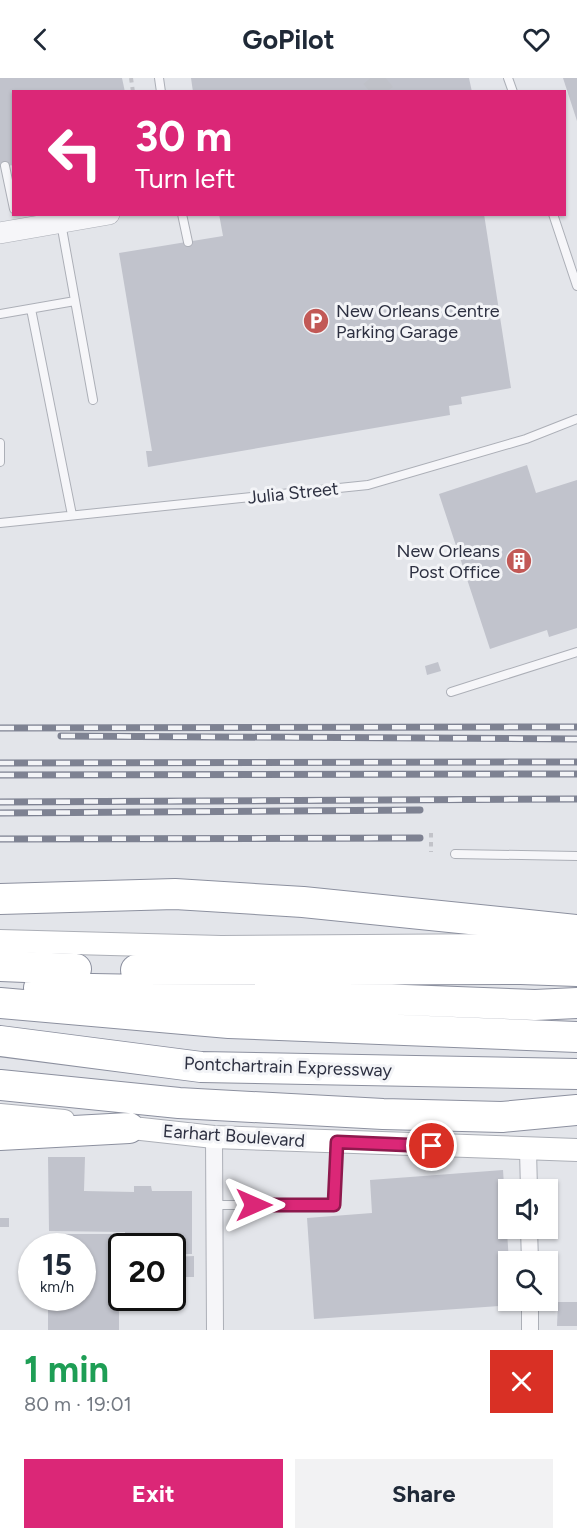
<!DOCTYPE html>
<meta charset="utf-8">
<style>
:root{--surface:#fff;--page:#f2f2f3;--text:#1f2937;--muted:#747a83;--accent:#db2777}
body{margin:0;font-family:Figtree,sans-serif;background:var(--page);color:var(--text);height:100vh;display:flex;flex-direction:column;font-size:22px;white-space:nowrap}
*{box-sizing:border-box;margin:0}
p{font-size:20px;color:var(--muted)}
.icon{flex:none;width:33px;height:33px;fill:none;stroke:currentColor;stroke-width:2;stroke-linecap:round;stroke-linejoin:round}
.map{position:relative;height:1252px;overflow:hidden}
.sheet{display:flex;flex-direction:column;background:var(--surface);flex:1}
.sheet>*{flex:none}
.banner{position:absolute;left:12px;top:12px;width:554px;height:126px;border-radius:0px;box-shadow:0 2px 4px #0004;background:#db2777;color:#fff;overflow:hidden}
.fabs{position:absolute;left:498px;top:1101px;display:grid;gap:12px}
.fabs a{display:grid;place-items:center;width:60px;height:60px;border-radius:0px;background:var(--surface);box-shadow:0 2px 4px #0004;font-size:30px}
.speed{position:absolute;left:18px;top:1155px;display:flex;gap:12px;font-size:30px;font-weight:700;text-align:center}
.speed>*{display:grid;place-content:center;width:78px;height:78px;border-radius:50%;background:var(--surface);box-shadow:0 2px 4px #0004;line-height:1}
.speed small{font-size:15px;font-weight:400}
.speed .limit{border:3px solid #111;border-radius:9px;background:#fff;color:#111}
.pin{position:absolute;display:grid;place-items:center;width:51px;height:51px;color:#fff;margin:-26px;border:3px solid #fff;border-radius:50%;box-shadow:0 2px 6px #0007}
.me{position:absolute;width:66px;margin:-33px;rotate:90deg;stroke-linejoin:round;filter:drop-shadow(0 0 4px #0008)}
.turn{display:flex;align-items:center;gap:21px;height:126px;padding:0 24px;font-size:27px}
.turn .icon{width:78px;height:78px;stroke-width:2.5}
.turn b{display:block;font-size:42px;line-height:51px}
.round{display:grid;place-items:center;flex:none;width:63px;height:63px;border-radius:0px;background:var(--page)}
.headline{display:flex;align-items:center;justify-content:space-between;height:102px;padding:0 24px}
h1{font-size:36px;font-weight:700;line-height:45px;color:#1e9e55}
.action{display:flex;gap:12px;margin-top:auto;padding:12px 24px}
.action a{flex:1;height:69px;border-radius:0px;background:var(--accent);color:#fff;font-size:24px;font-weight:700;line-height:69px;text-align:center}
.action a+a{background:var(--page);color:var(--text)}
header{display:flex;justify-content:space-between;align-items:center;height:78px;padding:0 24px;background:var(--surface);font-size:27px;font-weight:700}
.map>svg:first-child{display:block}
.building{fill:#c1c3cc}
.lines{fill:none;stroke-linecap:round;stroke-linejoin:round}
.tertiary-tunnel{stroke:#bfc1c8;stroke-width:21;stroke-dasharray:21 10;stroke-linecap:butt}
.service-casing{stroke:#acafb7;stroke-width:10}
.minor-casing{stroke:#acafb7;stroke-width:18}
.tertiary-casing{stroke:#acafb7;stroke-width:22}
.secondary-casing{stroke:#acafb7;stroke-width:24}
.motorway-casing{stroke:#8c909f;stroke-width:32}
.path{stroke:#c2c3c9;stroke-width:4;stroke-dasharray:4.5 4.5;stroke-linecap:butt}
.service{stroke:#f6f6f9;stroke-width:8}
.minor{stroke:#f6f6f9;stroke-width:16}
.tertiary{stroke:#f6f6f9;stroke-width:21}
.secondary{stroke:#fff;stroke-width:22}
.motorway{stroke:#fff;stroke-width:30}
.rail-casing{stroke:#7e8292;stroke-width:7}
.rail{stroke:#f3f4f7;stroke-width:4.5;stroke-dasharray:14;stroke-linecap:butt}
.route-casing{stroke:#8e194d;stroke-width:15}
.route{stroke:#db2777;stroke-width:10}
.labels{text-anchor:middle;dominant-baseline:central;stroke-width:6;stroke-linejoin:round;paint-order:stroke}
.poi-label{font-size:18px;fill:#2d3041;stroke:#f3f4f7;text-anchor:start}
.street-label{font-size:18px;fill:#2d3041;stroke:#f3f4f7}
</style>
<header><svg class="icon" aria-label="back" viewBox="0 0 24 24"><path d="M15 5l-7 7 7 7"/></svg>GoPilot<svg class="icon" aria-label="heart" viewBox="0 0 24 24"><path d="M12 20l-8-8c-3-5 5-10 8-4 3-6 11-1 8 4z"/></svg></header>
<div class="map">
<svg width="577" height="1252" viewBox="0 0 577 1252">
<rect width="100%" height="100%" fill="#e3e5ea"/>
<path class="building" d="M 0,0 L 122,0 L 125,14 L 14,14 L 14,87 L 0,89 Z
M 191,0 L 469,0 L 472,14 L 193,14 Z
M 563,0 L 577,0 L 577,43 Z
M 219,136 L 484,136 L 511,310 L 461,319 L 462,326 L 449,328 L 450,337 L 148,389 L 146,373 L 152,373 L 119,175 L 223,158 Z
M 527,387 L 536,415 L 577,402 L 577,550 L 549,559 L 547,552 L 490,571 L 439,416 Z
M 438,584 L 441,593 L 427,597 L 425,588 Z
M 48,1079 L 85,1079 L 84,1113 L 134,1114 L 134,1108 L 151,1108 L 152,1113 L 192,1113 L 192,1176 L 172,1176 L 172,1168 L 125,1168 L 125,1154 L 49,1153 Z
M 503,1092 L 509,1184 L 508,1222 L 512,1222 L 512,1227 L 314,1241 L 307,1140 L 372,1135 L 370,1102 Z
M 0,1140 L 9,1140 L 9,1149 L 0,1149 Z
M 48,1156 L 119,1156 L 119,1252 L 48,1252 L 48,1220 L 82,1220 L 82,1168 L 48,1168 Z
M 194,1178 L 194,1199 L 172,1199 L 172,1179 Z
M 558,1224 L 577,1224 L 577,1248 L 557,1248 Z"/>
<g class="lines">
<path class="tertiary-tunnel" d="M 370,14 L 387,0"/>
<g class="service-casing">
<path id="service" d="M 159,0 L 161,14
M 508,0 L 513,14
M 5,88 L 14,131
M 182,136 L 188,164
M 553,136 L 577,208
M 61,145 L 93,322
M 31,231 L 72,437
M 0,236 L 75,223
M 0,365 L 0,384
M 0,445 L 368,407 L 526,361 L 577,341
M 451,614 L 577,574
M 455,776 L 577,778
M 214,1127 L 334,1127 L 337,1065"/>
</g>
<g class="minor-casing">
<path id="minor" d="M 214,1059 L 215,1252
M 528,1072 L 529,1112
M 529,1150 L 530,1184
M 530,1222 L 530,1252"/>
</g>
<g class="tertiary-casing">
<path id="tertiary" d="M 0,155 L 109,136"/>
</g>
<g class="secondary-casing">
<path id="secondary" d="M 0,863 L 221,869 L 519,867 L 577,870
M 0,1037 L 64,1043
M 114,1048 L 214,1059 L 577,1072"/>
</g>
<g class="motorway-casing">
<path id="motorway" d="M 0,821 L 175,816 L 303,824 L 577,852
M 0,888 L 76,891
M 136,892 L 521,891 L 577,893
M 39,910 L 147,912 L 535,927 L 577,925
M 0,925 L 229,945 L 577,959
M 0,963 L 201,989 L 577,996
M 0,1007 L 179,1025 L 383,1036 L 502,1039 L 577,1032
M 0,1057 L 129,1050"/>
</g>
<path class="path" d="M 131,0 L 133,14
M 431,755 L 431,774"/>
<use href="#service" class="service"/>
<use href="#minor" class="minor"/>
<use href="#tertiary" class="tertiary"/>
<use href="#secondary" class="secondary"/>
<use href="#motorway" class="motorway"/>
<g class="rail-casing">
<path id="rail" d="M 0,650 L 577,649
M 61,658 L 577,661
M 0,685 L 577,684
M 0,697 L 577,696
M 0,724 L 577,721
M 0,735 L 420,732
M 0,761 L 420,760"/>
</g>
<use href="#rail" class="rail"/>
</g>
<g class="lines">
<g class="route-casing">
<path id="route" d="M 254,1127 L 334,1127 L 337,1064 L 432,1068"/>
</g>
<use href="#route" class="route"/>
</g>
<defs>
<g id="parking-disc" transform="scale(1.35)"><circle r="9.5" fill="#c25956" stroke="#f3f4f7"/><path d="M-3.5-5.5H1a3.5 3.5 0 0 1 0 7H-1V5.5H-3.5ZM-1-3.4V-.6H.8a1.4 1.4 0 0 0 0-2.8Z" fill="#fff"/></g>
<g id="building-disc" transform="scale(1.35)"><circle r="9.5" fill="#c25956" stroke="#f3f4f7"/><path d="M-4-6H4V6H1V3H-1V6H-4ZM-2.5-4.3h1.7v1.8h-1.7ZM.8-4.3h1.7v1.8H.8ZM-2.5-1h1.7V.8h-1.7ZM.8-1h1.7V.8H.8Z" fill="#fff"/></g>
</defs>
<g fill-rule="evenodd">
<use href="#parking-disc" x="316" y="243"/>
<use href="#building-disc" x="519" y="483"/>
</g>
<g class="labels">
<g class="poi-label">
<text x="336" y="233">New Orleans Centre<tspan x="336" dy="21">Parking Garage</tspan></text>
<text x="500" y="473" text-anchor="end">New Orleans<tspan x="500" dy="21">Post Office</tspan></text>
</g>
<g class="street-label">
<text transform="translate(293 415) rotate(-6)">Julia Street</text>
<text transform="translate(288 989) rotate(2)">Pontchartrain Expressway</text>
<text transform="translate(234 1058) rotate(4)">Earhart Boulevard</text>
</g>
</g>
</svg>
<div class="fabs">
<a><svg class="icon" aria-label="sound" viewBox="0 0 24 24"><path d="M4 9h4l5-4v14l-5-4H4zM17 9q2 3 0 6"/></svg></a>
<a><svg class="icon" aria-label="search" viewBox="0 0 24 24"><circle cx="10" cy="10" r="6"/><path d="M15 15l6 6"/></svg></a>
</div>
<div class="speed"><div>15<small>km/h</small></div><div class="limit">20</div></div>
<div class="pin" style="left:432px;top:1068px;background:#d93025"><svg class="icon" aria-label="arrive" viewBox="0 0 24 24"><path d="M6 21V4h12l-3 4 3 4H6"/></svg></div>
<svg class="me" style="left:254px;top:1127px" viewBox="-20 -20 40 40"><path d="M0-17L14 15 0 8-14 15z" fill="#db2777" stroke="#fff" stroke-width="4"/></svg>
<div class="banner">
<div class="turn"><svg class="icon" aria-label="left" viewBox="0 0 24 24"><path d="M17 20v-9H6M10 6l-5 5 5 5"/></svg><div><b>30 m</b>Turn left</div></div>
</div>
</div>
<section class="sheet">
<div class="headline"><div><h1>1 min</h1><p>80 m · 19:01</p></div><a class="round" style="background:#d93025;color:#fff"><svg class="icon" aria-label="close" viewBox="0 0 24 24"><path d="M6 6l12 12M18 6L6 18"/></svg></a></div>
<div class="action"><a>Exit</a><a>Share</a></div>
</section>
